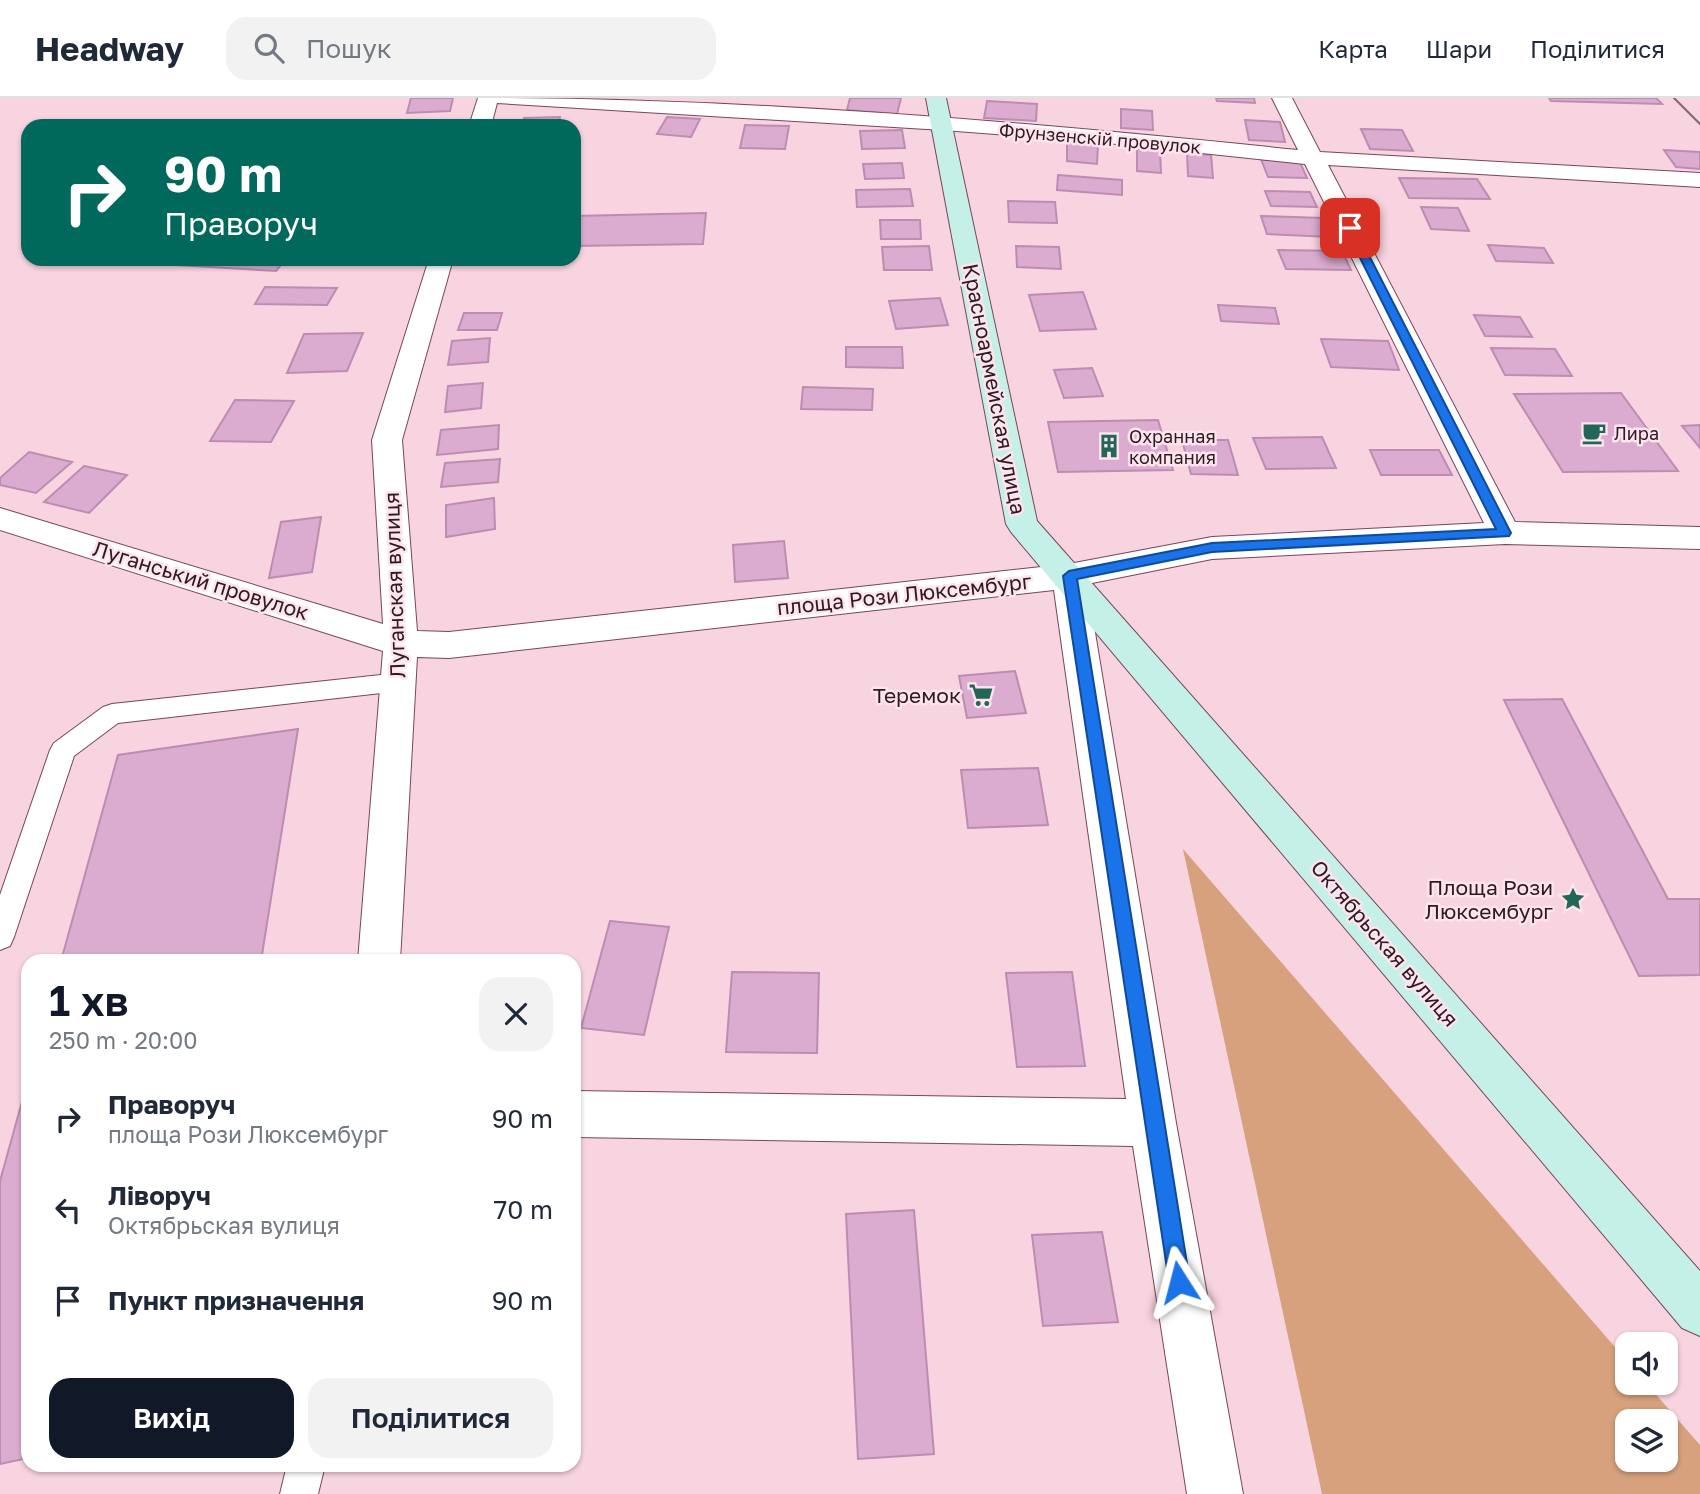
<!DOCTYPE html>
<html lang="uk">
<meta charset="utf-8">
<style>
:root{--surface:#fff;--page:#f2f2f3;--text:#1f2937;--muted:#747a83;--line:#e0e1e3;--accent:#111827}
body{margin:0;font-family:"Golos Text",sans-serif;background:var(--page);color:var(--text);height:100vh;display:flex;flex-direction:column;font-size:26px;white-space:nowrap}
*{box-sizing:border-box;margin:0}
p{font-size:23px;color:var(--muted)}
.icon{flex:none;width:38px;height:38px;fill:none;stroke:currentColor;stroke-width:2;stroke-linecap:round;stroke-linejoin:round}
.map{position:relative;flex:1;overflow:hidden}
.side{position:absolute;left:21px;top:856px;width:560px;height:518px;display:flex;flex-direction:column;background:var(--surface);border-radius:21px;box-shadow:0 2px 5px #0004}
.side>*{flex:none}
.banner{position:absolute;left:21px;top:21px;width:560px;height:147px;border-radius:21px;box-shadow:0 2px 5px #0004;background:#00695c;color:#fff;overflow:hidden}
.controls{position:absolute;left:1615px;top:1234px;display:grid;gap:14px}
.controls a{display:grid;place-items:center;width:63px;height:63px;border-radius:14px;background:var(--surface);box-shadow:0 2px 5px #0004;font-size:35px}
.pin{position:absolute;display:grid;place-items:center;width:60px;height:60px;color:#fff;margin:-30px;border-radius:14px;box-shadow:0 4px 10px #0006}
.me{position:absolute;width:77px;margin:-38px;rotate:351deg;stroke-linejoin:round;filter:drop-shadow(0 0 5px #0008)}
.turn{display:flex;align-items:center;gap:24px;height:147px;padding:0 28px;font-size:32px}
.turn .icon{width:91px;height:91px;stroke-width:2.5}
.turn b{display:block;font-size:49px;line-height:60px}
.round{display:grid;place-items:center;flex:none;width:74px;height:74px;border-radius:21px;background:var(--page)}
.headline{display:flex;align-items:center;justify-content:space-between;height:119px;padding:0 28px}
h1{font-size:42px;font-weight:600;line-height:52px;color:var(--accent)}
.action{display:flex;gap:14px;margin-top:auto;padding:14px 28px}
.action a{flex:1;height:80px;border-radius:21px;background:var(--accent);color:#fff;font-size:28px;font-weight:600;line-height:80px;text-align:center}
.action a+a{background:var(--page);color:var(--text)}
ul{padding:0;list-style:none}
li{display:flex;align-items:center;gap:21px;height:91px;padding:0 28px}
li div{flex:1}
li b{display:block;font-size:26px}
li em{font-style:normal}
header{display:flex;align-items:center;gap:42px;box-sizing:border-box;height:98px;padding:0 35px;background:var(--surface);border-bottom:2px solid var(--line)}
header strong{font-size:33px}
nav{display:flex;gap:38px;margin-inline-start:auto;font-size:24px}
.search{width:490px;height:63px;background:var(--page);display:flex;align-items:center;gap:18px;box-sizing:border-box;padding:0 24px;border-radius:21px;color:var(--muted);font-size:26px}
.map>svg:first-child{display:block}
.green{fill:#d6a17c;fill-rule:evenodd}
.building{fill:#dcacd0;stroke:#bc8db0;stroke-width:2}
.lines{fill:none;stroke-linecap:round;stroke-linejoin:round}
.lane-casing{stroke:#78465a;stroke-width:2}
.street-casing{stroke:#78465a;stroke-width:2}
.secondary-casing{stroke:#78465a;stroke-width:2}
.lane{fill:#fff;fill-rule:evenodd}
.street{fill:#fff;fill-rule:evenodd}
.secondary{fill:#c5f0e7;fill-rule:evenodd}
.tram{stroke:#826671;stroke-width:2}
.route{fill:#1a73e8;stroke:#114b97;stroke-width:2}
.labels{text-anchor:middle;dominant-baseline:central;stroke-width:5;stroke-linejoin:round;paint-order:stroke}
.far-street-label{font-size:18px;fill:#2f1922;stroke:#fde4ed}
.far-poi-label{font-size:18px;fill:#2f1922;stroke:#fde4ed;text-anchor:start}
.street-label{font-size:21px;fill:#2f1922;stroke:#fde4ed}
.poi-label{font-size:21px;fill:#2f1922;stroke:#fde4ed;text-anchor:end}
</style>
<header>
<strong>Headway</strong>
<div class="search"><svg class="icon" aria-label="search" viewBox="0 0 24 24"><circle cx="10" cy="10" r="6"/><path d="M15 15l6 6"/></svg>Пошук</div>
<nav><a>Карта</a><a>Шари</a><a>Поділитися</a></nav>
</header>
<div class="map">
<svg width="1700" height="1396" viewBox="0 0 1700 1396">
<rect width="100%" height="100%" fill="#f8d3e0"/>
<path class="green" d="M 1183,751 L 1627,1263 L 1628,1284 L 1646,1285 L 1700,1347 L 1700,1396 L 1322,1396 ZM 1628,1323 L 1666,1323 L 1666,1362 L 1628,1362 Z"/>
<path class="building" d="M 411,0 L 453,0 L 450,13 L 407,15 Z
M 850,0 L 901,0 L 897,16 L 847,12 Z
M 1216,0 L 1254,0 L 1255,5 L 1217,3 Z
M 1549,0 L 1656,0 L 1662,6 L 1551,3 Z
M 987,3 L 1037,6 L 1036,23 L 984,20 Z
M 1121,11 L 1152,13 L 1153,32 L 1121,30 Z
M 560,19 L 558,28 L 522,28 L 524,20 Z
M 667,19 L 700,21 L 691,39 L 657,36 Z
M 1245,22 L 1280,24 L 1285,44 L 1249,42 Z
M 745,27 L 789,28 L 785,51 L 740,50 Z
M 1361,31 L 1402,32 L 1413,53 L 1370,51 Z
M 902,32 L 905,50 L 862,51 L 860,33 Z
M 1067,45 L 1098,47 L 1097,66 L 1067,63 Z
M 1137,51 L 1160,53 L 1161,75 L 1137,73 Z
M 1664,52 L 1700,54 L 1700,71 L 1676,69 Z
M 1187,55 L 1211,57 L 1213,80 L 1188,78 Z
M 1261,61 L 1299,62 L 1307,80 L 1268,79 Z
M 902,65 L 904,80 L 865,81 L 863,66 Z
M 1058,77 L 1122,82 L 1122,97 L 1057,92 Z
M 1399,80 L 1477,81 L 1490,101 L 1409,100 Z
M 910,91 L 913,108 L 857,109 L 856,92 Z
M 1265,93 L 1310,94 L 1317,109 L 1271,108 Z
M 1008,103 L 1055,104 L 1057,125 L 1009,124 Z
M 1421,109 L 1458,110 L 1469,133 L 1431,131 Z
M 706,115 L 703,146 L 574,148 L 574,118 Z
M 1261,118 L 1324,120 L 1330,139 L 1267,136 Z
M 880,122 L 920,122 L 921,141 L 881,141 Z
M 1488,147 L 1544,150 L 1553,165 L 1496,163 Z
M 929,148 L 932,172 L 884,172 L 882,149 Z
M 1016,148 L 1059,149 L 1061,171 L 1017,169 Z
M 1278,152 L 1342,153 L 1351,172 L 1286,171 Z
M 74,161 L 286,161 L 276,173 Z
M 265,189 L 337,190 L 327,207 L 255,206 Z
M 1083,194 L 1096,231 L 1040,233 L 1029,197 Z
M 940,200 L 948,227 L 896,231 L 889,203 Z
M 1218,207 L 1275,210 L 1279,226 L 1221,223 Z
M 464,215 L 502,215 L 497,232 L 458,232 Z
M 1474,217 L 1520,219 L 1532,239 L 1485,238 Z
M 363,235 L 347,273 L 287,275 L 304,236 Z
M 490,240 L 488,264 L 448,267 L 452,243 Z
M 1321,241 L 1388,243 L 1399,272 L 1331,269 Z
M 846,249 L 902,249 L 903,270 L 846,269 Z
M 1491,250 L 1555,251 L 1572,278 L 1505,277 Z
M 1092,270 L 1103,298 L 1064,300 L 1054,272 Z
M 483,285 L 481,310 L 445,314 L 448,288 Z
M 803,289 L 873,291 L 872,312 L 801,311 Z
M 1621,295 L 1678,373 L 1563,374 L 1514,296 Z
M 235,302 L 294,303 L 271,344 L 210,343 Z
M 1158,322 L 1173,372 L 1058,374 L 1048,324 Z
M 499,327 L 498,351 L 437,357 L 441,332 Z
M 1700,327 L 1700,350 L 1682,328 Z
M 1322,339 L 1336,370 L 1266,371 L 1253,340 Z
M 1182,342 L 1228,342 L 1238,377 L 1191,376 Z
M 1370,352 L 1439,352 L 1452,377 L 1381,377 Z
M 29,354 L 72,364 L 36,395 L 0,387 L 0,380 Z
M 500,361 L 498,384 L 441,389 L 445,365 Z
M 84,368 L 127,377 L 89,415 L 44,404 Z
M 494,400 L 495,431 L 446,439 L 446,407 Z
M 321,419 L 312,474 L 269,480 L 281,424 Z
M 784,443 L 788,480 L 735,484 L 733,447 Z
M 1015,573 L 1026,615 L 967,620 L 959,578 Z
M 1562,601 L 1668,801 L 1700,801 L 1700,877 L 1639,878 L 1504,602 Z
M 298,631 L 261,863 L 61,863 L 118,657 Z
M 1038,670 L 1048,727 L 968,730 L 961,672 Z
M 610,823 L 669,829 L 644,937 L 581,930 Z
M 732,874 L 819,875 L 817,955 L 726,954 Z
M 1072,874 L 1085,968 L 1017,969 L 1006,875 Z
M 28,982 L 28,1360 L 0,1366 L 0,1083 Z
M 914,1112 L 934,1356 L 858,1361 L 846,1116 Z
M 1102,1134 L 1118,1224 L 1043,1228 L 1032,1137 Z"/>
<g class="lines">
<g class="lane-casing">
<path id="lane" d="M 399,575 L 408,577 L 411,584 L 408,591 L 399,593 L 118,625 L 74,658 L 14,839 L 10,848 L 0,852 L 0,797 L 50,652 L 54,645 L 103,609 L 112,606 Z
M 287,1367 L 325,1367 L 318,1396 L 280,1396 Z"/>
</g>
<g class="street-casing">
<path id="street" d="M 478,0 C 752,0 1025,24 1298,52 L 1272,0 L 1292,0 L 1320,54 L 1700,75 L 1700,89 L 1328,67 L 1515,424 L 1700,429 L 1700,451 L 1505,446 L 1212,461 L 1087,486 L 1176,1025 L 1243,1396 L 1187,1396 L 1133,1048 L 574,1039 L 574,993 L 1126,1001 L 1054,492 L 449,560 L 417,559 L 400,863 L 358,863 L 383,553 L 0,432 L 0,410 L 383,526 L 372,342 L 429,161 L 453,161 L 402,342 L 417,533 L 449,534 L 1069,466 L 1212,439 L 1484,425 L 1305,66 L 1098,44 L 943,32 L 497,5 L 491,28 L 469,28 Z"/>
</g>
<g class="secondary-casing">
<path id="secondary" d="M 926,0 L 946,0 L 1037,423 L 1700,1173 L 1700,1238 L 1682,1230 L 1011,434 L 1006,426 Z"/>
</g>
<use href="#lane" class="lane"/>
<use href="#street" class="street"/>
<use href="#secondary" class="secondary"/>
<path class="tram" d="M 1674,0 L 1700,26"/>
</g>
<path class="route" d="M 1350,127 L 1355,130 L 1511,435 L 1509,438 L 1212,454 L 1077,481 L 1190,1184 L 1187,1192 L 1179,1195 L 1172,1192 L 1169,1184 L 1063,478 L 1069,473 L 1212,445 L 1496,431 L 1345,130 Z"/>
<defs>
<g id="cafe-bare" transform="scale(1.89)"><path d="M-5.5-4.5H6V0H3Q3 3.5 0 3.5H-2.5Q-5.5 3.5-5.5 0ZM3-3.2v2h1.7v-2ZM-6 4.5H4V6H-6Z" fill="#236657" stroke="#fde4ed" stroke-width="2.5" paint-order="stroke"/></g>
<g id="building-bare" transform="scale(1.89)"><path d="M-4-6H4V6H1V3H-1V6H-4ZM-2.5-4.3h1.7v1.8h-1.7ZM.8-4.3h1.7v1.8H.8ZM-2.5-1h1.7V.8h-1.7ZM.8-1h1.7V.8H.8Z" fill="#236657" stroke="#fde4ed" stroke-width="2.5" paint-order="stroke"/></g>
<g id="supermarket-bare" transform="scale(1.89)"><path d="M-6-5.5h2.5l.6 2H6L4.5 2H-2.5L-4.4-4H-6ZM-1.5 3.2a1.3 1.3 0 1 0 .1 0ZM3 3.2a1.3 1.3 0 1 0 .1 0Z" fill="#236657" stroke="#fde4ed" stroke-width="2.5" paint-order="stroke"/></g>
<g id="sight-bare" transform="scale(1.89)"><path d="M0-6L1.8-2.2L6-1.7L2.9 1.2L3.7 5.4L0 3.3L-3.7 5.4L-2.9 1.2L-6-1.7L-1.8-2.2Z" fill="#236657" stroke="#fde4ed" stroke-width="2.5" paint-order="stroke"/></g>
</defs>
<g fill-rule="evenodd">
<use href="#cafe-bare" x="1594" y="335"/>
<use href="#building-bare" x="1109" y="348"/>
<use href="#supermarket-bare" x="981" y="597"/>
<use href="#sight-bare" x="1573" y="801"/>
</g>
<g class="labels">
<g class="far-street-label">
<text transform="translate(1100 40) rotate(5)">Фрунзенскій провулок</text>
</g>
<g class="far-poi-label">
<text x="1614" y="335">Лира</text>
<text x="1129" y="338">Охранная<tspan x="1129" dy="21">компания</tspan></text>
</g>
<g class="street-label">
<text transform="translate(995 291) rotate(79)">Красноармейская улица</text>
<text transform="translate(201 482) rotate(17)">Луганський провулок</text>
<text transform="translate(394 487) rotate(-92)">Луганская вулиця</text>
<text transform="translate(904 496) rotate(-6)">площа Рози Люксембург</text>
<text transform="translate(1385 845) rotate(49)">Октябрьская вулиця</text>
</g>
<g class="poi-label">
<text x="961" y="597">Теремок</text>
<text x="1553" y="789">Площа Рози<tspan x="1553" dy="24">Люксембург</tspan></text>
</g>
</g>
</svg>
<div class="controls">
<a><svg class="icon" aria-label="sound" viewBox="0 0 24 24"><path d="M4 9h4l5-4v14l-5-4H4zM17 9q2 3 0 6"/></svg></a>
<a><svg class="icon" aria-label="layers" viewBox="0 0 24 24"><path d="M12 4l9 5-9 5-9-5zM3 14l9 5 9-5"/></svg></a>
</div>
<div class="pin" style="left:1350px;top:130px;background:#d93025"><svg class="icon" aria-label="arrive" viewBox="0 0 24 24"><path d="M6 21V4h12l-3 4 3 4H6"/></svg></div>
<svg class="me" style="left:1179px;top:1184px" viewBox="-20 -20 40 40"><path d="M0-17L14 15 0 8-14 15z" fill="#1a73e8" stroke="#fff" stroke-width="4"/></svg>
<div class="banner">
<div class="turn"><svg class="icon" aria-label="right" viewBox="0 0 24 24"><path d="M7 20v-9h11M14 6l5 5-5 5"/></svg><div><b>90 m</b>Праворуч</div></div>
</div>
<section class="side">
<div class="headline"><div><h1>1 хв</h1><p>250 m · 20:00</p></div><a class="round"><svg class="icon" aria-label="close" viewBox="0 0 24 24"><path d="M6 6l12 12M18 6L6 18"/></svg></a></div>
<ul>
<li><svg class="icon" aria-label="right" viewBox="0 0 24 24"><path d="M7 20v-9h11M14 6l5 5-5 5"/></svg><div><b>Праворуч</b><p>площа Рози Люксембург</p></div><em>90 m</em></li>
<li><svg class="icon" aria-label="left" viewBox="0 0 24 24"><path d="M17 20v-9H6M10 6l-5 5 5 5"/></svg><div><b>Ліворуч</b><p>Октябрьская вулиця</p></div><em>70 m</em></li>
<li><svg class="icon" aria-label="arrive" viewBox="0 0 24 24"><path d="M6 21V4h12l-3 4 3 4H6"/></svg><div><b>Пункт призначення</b></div><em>90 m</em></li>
</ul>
<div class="action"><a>Вихід</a><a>Поділитися</a></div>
</section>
</div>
